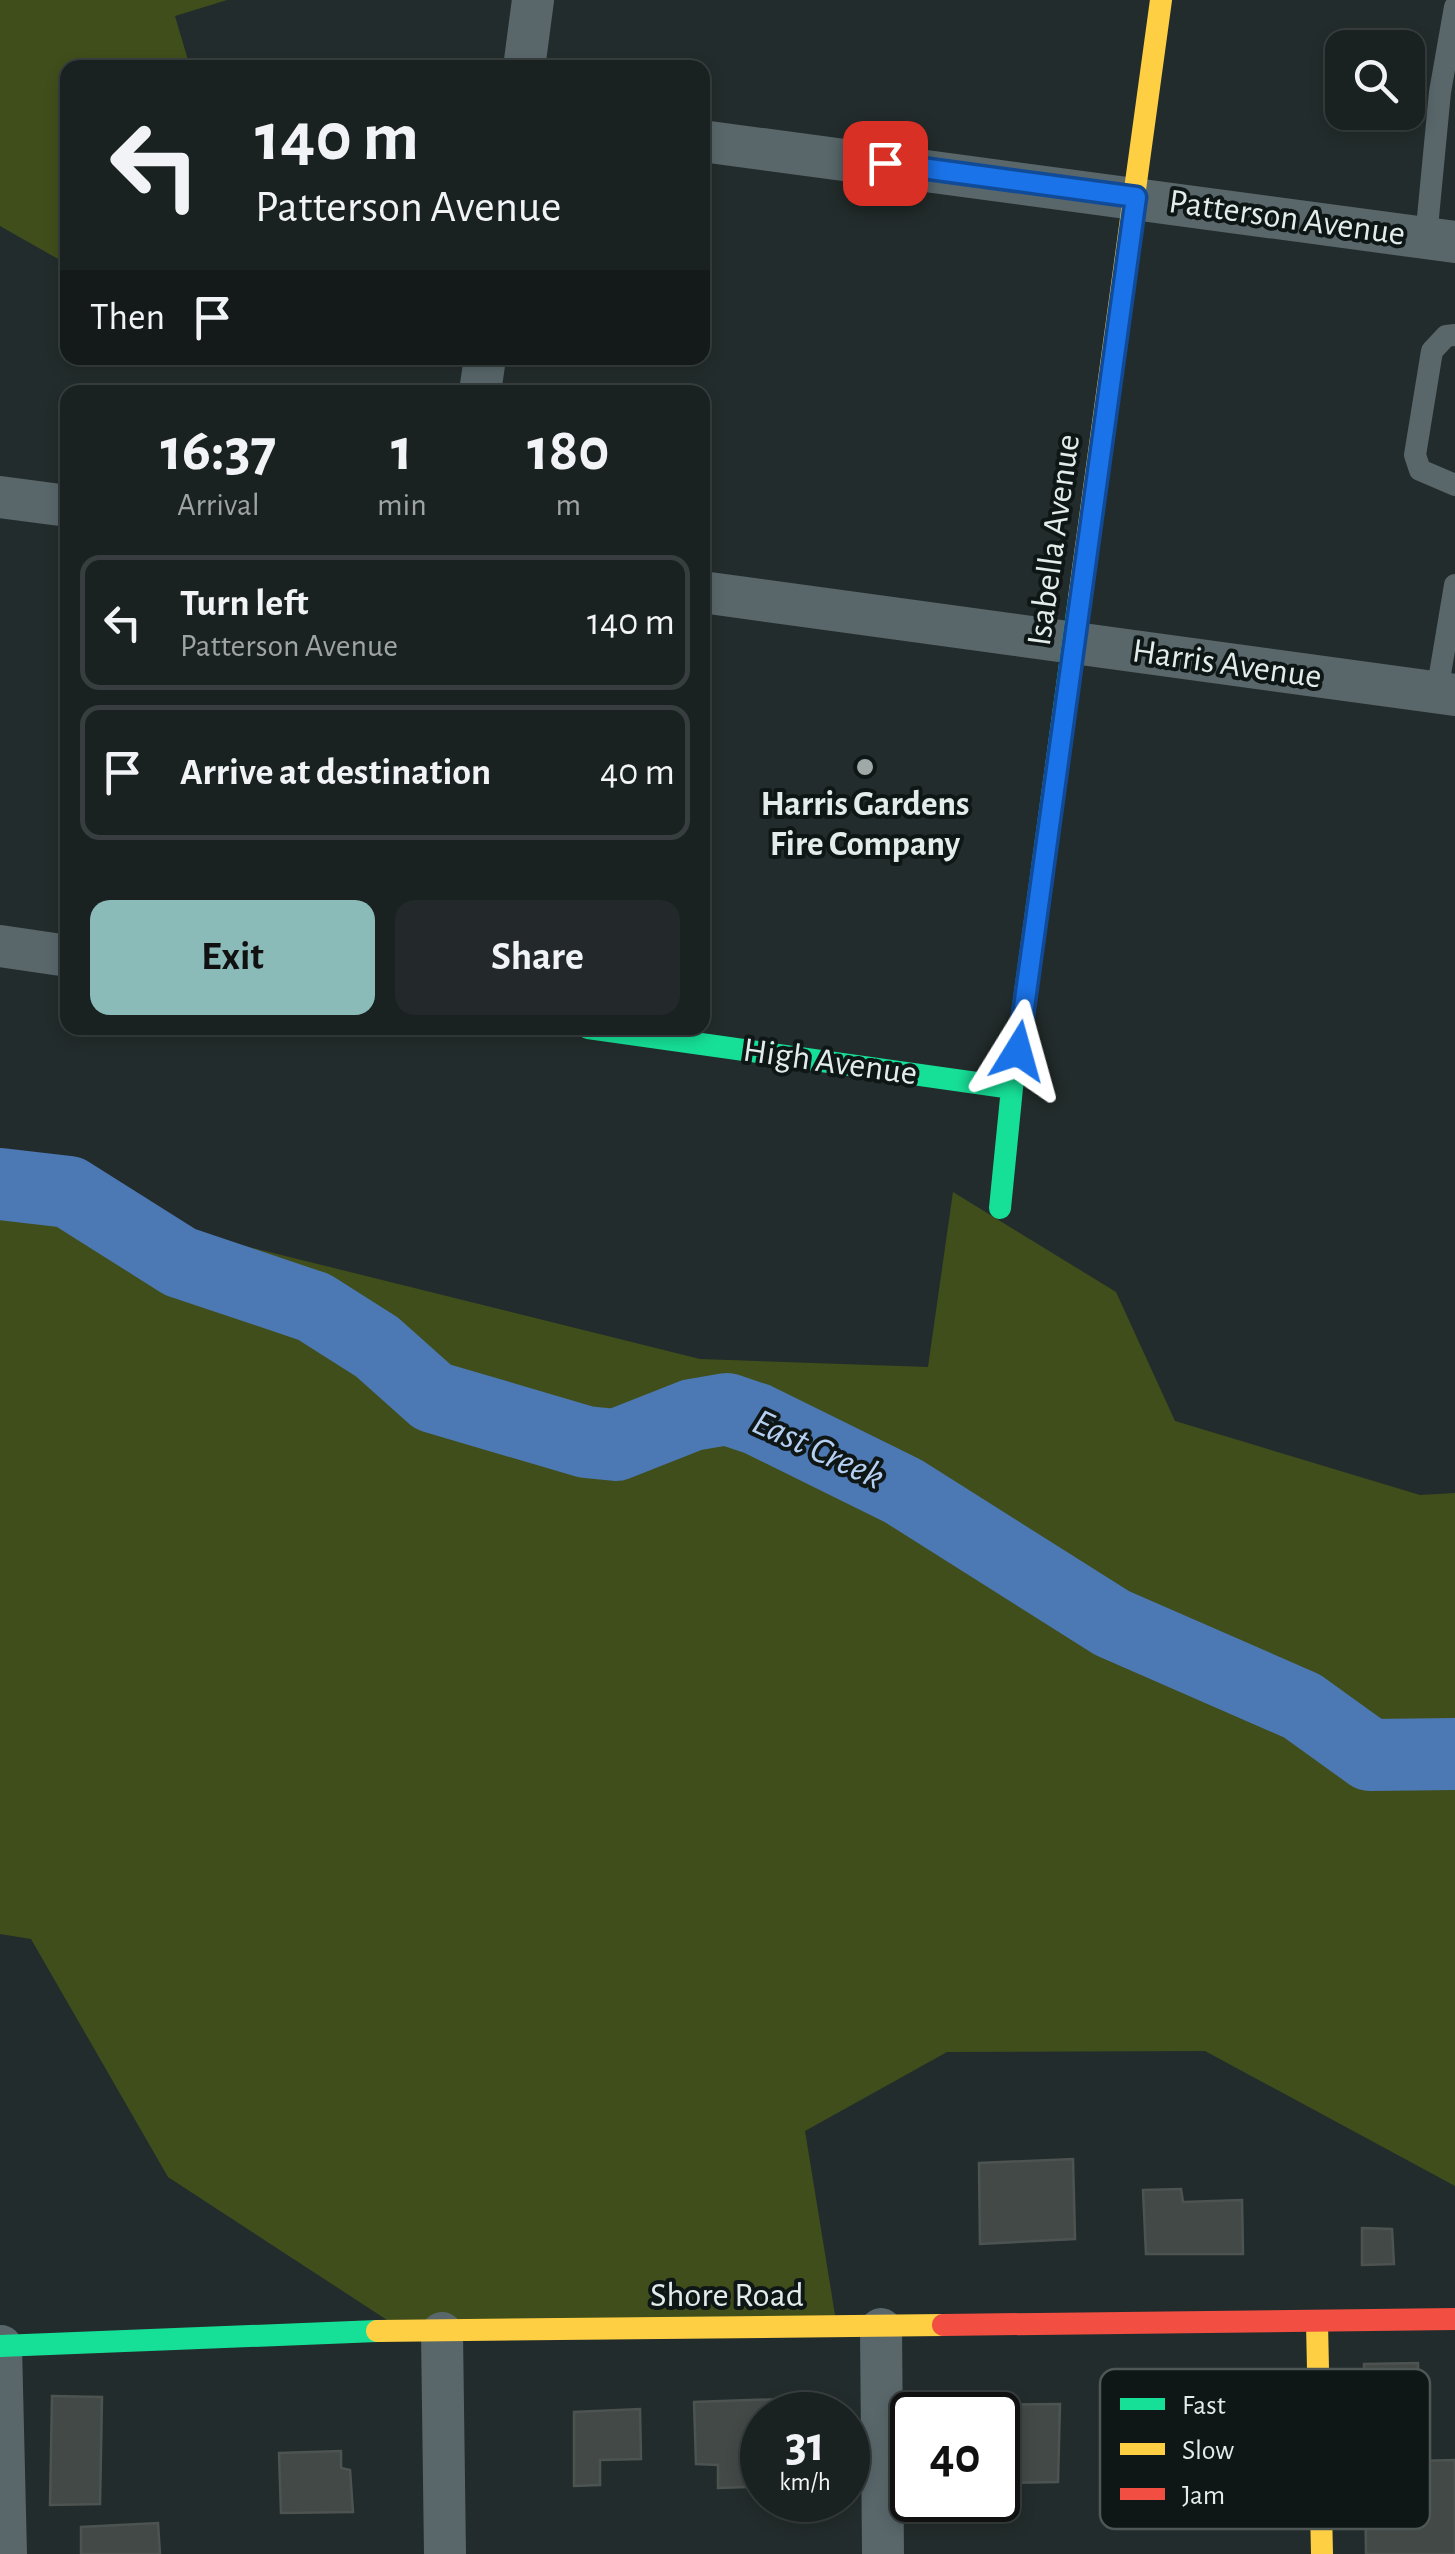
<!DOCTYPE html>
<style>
:root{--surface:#1a2121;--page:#23292a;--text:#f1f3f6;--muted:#9fa3a5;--line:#383e3f;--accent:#8bbbb9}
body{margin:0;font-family:"Alegreya Sans",sans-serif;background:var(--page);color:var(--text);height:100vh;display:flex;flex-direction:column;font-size:38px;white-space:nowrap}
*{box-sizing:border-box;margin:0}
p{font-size:32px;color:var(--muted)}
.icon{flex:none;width:55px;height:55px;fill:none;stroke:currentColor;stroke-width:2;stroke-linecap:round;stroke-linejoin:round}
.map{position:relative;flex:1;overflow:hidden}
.sheet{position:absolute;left:60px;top:385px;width:650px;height:650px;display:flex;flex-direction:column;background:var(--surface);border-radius:20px;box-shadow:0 5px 15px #0003,0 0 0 2px var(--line)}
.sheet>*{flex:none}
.hud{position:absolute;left:60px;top:60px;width:650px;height:305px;border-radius:20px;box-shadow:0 5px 15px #0003,0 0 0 2px var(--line);background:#1a2121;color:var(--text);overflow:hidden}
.controls{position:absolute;left:1325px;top:30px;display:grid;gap:20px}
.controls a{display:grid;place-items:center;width:100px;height:100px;border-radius:20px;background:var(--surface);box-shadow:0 5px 15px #0003,0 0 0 2px var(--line);font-size:50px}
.speed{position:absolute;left:740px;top:2392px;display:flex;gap:20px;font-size:50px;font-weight:700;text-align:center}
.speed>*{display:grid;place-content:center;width:130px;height:130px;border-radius:50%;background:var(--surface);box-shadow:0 5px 15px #0003,0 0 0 2px var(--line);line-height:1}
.speed small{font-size:25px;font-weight:400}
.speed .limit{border:5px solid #111;border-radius:15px;background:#fff;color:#111}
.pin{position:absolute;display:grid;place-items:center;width:85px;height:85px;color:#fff;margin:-42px;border-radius:20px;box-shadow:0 5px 15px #0006}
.me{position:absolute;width:110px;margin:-55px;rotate:8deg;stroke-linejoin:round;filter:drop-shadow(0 0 8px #0008)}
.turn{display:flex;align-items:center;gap:35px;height:210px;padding:0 30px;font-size:45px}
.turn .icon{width:130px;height:130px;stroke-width:2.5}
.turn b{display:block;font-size:70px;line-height:85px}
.then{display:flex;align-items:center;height:95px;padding:0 30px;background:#0003;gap:20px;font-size:38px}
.eta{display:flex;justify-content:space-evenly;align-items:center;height:170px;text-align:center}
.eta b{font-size:60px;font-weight:600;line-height:70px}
.cta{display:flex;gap:20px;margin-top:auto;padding:20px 30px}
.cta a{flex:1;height:115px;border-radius:20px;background:var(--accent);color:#111;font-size:40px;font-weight:600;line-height:115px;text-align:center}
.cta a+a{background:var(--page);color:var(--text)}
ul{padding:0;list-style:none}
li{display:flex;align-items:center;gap:30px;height:135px;margin:0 20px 15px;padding:0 10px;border:5px solid var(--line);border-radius:20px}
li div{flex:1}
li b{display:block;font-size:38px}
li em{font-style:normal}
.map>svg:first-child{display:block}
.green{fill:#404e1b}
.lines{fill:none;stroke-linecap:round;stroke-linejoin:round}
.river{stroke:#4c78b3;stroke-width:72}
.building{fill:#424947;stroke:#4d5351;stroke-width:2.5}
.lane{stroke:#59676b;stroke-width:22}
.street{stroke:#59676b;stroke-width:42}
.fast{stroke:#16e098;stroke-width:22}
.slow{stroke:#ffcf43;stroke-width:22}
.jam{stroke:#f24e42;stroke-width:22}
.route-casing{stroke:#114b97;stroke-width:25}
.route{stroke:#1a73e8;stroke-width:18}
.poi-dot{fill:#9fa9a8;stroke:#0f1716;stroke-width:4}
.labels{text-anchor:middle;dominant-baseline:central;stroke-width:8;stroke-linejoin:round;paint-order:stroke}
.street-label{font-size:35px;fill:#e2eceb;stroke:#0f1716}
.poi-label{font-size:35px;font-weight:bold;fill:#e2eceb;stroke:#0f1716}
.water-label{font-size:38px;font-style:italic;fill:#b6d0f3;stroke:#0f1716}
.key{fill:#0f1716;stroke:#4e5756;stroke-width:2.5}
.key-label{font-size:28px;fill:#e2eceb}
</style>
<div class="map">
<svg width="1455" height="2554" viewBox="0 0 1455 2554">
<rect width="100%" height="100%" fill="#232c2c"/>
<path class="green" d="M 0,0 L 227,0 L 175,16 L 190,67 L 68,68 L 67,264 L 0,226 Z
M 0,1185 L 700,1359 L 928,1367 L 953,1192 L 1116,1292 L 1175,1421 L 1420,1495 L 1455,1493 L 1455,2186 L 1205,2051 L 947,2052 L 805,2131 L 836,2321 L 407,2333 L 168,2177 L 31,1939 L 0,1934 Z"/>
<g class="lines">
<path class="river" d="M 0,1184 L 69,1192 L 180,1262 L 314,1307 L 377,1347 L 433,1397 L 586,1442 L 616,1445 L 692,1415 L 727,1409 L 757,1419 L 903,1491 L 1112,1623 L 1302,1706 L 1370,1755 L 1455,1754"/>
</g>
<path class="building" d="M 1073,2159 L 1075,2239 L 980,2244 L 979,2163 Z
M 1181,2189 L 1183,2202 L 1242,2200 L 1243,2254 L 1146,2254 L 1143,2190 Z
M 1362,2228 L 1392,2229 L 1394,2264 L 1362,2265 Z
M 1418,2363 L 1418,2461 L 1455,2460 L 1455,2554 L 1366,2554 L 1364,2364 Z
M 52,2396 L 102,2397 L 100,2504 L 50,2505 Z
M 782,2399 L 782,2415 L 762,2415 L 762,2478 L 749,2479 L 748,2487 L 718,2488 L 718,2465 L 696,2464 L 694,2402 Z
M 1060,2404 L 1058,2482 L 998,2483 L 998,2415 L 964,2415 L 964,2405 Z
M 640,2409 L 641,2459 L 600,2460 L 600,2485 L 574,2486 L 574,2412 Z
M 341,2451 L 341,2468 L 350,2470 L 353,2512 L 281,2513 L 279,2453 Z
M 158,2523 L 160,2554 L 81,2554 L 81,2527 Z"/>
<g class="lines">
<path class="lane" d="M 1426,238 L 1440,92 L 1455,7
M 1455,335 L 1446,336 L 1432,351 L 1415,455 L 1420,470 L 1455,485
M 1437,692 L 1455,585"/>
<path class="street" d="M 524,68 L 533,0
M 702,141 L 1455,242
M 480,392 L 485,358
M 0,497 L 68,506
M 702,592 L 1455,695
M 0,946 L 68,956
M 881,2329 L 883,2554
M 442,2333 L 445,2554
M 1,2346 L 6,2554"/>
<path class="fast" d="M 588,1028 L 1012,1088
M 1000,1208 L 1012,1088 L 1079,598
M 0,2346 L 377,2331"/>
<path class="slow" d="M 1079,598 L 1161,0
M 1317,2323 L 1322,2554
M 377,2331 L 943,2325"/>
<path class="jam" d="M 943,2325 L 1455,2319"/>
</g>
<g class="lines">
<g class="route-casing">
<path id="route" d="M 885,163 L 1136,197 L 1018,1051"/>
</g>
<use href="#route" class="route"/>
</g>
<circle class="poi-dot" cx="865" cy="767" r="10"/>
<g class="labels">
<g class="street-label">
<text transform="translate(1287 218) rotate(8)">Patterson Avenue</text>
<text transform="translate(1054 540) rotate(-82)">Isabella Avenue</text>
<text transform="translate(1227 664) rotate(8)">Harris Avenue</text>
<text transform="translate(830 1062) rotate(8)">High Avenue</text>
<text x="727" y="2295">Shore Road</text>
</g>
<g class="poi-label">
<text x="865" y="804">Harris Gardens<tspan x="865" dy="40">Fire Company</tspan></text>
</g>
<g class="water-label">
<text transform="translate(818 1450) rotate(25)">East Creek</text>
</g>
</g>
<rect x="1100" y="2369" width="330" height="160" rx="15" class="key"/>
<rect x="1120" y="2398" width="45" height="12" fill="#16e098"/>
<rect x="1120" y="2443" width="45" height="12" fill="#ffcf43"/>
<rect x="1120" y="2488" width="45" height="12" fill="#f24e42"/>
<g class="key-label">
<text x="1182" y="2414">Fast</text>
<text x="1182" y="2459">Slow</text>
<text x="1182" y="2504">Jam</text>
</g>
</svg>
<div class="controls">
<a><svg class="icon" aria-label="search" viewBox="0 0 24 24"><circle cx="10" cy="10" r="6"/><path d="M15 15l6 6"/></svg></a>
</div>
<div class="speed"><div>31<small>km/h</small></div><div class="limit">40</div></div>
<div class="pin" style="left:885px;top:163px;background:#d93025"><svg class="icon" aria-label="arrive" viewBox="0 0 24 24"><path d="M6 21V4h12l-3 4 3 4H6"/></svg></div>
<svg class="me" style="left:1018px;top:1051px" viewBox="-20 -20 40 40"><path d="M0-17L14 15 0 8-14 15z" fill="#1a73e8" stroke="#fff" stroke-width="4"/></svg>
<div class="hud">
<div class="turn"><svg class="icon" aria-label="left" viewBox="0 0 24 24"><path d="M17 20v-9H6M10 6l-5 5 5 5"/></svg><div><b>140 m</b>Patterson Avenue</div></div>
<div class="then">Then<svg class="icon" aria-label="arrive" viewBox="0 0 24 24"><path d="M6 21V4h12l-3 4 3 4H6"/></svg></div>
</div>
<section class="sheet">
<div class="eta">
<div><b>16:37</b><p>Arrival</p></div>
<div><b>1</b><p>min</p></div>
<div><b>180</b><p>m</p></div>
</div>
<ul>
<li><svg class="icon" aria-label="left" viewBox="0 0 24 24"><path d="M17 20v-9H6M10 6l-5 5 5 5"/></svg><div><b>Turn left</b><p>Patterson Avenue</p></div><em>140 m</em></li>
<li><svg class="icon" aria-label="arrive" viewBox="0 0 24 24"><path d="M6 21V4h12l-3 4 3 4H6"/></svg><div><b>Arrive at destination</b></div><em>40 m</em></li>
</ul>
<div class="cta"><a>Exit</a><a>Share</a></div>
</section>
</div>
